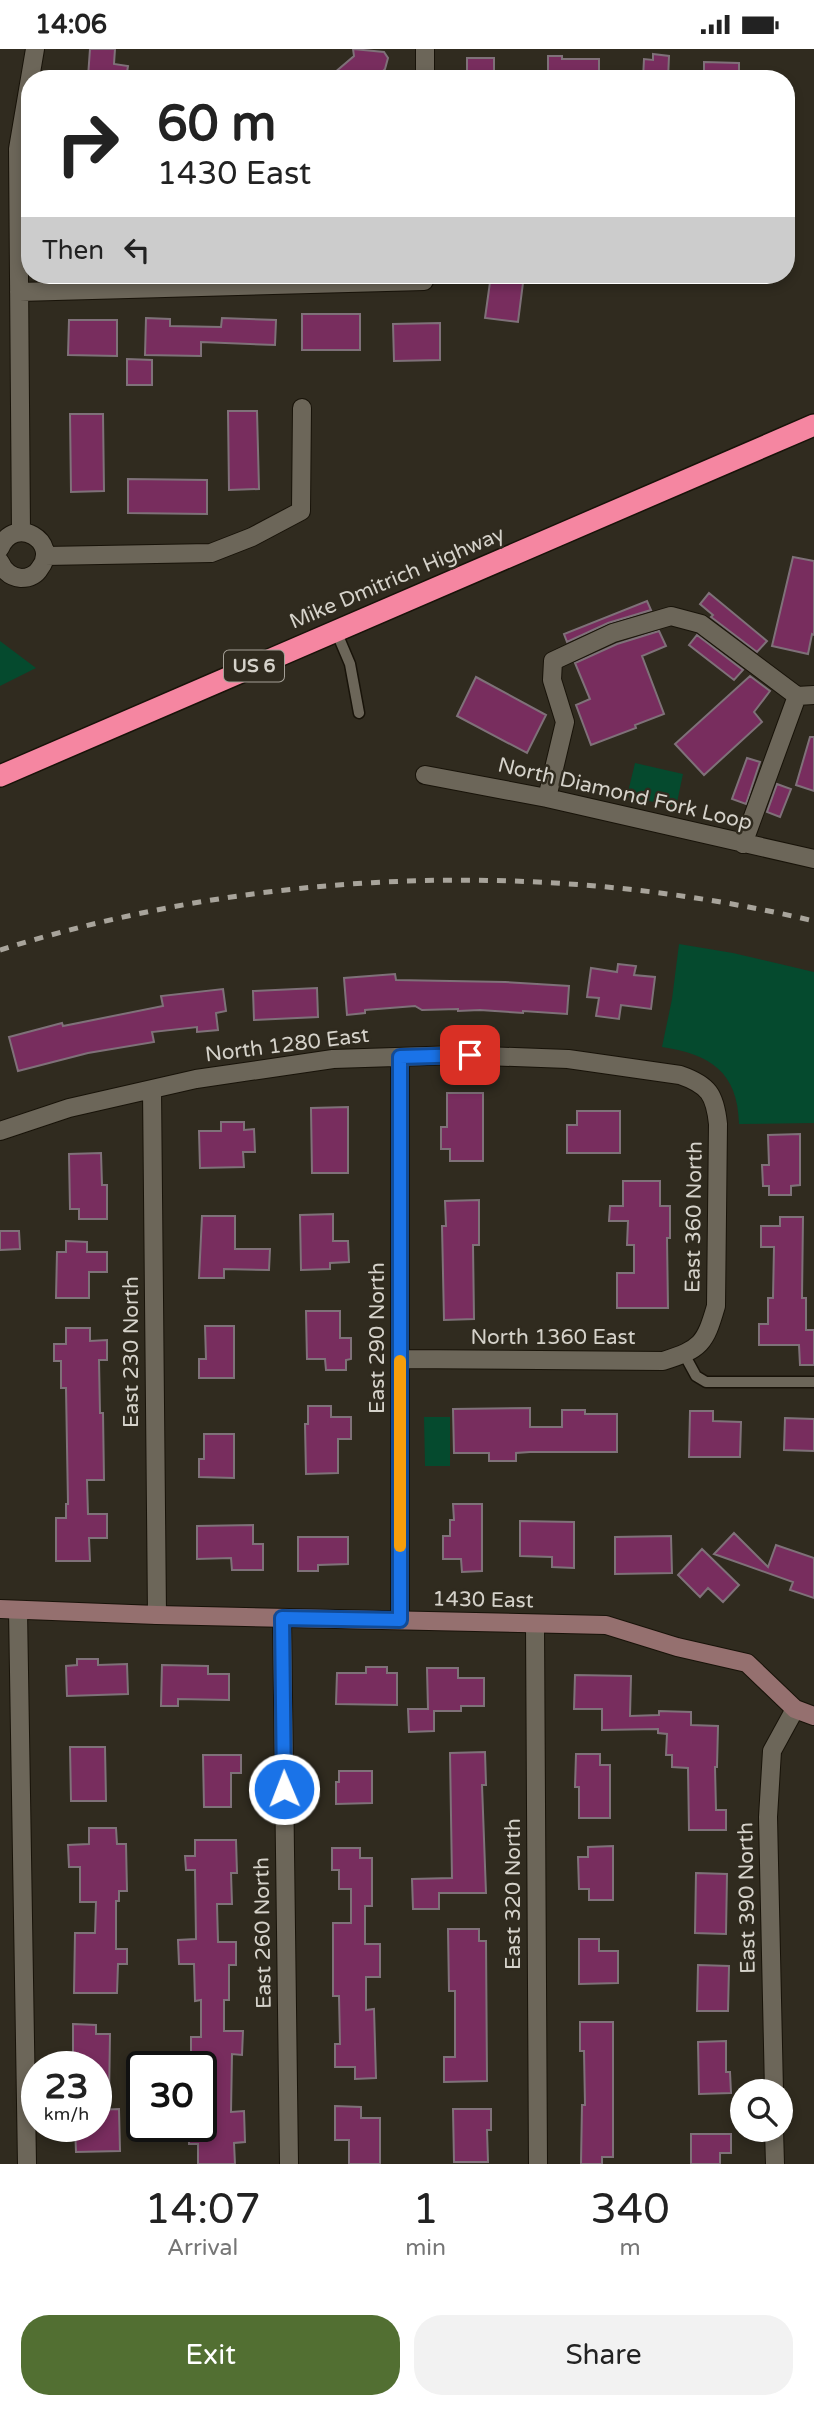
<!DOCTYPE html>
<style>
:root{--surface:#fff;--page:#f2f2f2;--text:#222;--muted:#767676;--accent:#526f32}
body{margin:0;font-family:"Varela Round",sans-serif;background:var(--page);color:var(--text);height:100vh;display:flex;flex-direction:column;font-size:26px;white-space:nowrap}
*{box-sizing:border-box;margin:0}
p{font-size:23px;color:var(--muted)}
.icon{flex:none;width:38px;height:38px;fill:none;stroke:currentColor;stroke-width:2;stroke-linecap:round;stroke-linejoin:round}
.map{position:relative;height:2115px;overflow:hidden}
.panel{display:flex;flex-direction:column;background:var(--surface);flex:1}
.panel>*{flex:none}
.top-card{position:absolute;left:21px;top:21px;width:774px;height:214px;border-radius:28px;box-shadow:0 4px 10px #0003;background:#fff;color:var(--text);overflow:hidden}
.controls{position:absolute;left:730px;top:2030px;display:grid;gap:14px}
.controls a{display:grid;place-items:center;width:63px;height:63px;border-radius:50%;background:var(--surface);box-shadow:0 4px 10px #0003;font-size:35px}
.speed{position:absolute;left:21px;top:2002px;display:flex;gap:14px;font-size:35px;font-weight:700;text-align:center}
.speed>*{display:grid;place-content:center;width:91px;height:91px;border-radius:50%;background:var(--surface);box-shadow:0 4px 10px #0003;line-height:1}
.speed small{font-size:18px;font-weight:400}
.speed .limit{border:4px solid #111;border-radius:10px;background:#fff;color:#111}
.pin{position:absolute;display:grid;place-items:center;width:60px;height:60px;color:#fff;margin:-30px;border-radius:14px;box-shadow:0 4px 10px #0006}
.me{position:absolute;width:77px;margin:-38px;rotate:359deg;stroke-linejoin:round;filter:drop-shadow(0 0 5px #0008)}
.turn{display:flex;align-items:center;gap:24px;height:147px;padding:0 21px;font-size:32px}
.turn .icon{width:91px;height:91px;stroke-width:2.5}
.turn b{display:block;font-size:49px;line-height:60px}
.then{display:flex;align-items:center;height:66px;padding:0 21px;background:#0003;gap:14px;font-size:26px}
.eta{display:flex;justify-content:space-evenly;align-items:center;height:119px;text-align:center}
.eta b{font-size:42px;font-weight:600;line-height:49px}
.action{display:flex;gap:14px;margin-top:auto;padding:14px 21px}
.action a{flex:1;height:80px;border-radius:28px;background:var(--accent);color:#fff;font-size:28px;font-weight:600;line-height:80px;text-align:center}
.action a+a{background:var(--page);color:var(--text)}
.status{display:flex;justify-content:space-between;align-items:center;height:49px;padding:0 35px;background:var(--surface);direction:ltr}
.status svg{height:19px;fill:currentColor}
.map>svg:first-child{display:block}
.green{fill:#054a2e}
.building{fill:#782d5e;stroke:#7f7179;stroke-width:2}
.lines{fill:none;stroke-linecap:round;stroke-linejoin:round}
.lane-casing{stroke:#181309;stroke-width:13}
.street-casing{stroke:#181309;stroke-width:20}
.secondary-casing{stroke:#181309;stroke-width:20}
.highway-casing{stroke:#181309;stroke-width:24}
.lane{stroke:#6c6659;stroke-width:10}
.street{stroke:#6c6659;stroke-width:18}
.secondary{stroke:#95706f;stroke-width:18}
.highway{stroke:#f586a1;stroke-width:21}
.rail{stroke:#a8a49b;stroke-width:5;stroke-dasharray:9 9;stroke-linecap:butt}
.route-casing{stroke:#114b97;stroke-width:18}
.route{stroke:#1a73e8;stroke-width:12}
.slow{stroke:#f59e0b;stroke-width:12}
.labels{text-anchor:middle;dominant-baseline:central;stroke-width:5;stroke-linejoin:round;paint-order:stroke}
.shield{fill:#302b1f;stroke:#a4a097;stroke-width:2}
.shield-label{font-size:19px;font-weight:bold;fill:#d5d2ca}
.street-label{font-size:21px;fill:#d5d2ca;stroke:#302b1f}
</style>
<div class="status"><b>14:06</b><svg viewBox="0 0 49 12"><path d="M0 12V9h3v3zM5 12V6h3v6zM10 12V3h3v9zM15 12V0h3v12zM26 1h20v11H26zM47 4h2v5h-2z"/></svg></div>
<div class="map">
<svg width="814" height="2115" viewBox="0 0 814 2115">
<rect width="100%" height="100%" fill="#302b1f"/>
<path class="green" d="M 0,592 L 36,619 L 0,637 Z
M 635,714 L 683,725 L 676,758 L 627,747 Z
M 679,895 L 733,904 L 814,923 L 814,1074 L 739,1075 C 738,1023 710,1005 662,998 L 672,950 Z
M 424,1368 L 450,1368 L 450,1417 L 425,1417 Z"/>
<path class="building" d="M 90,0 L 115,0 L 114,15 L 128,17 L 126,30 L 88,28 Z
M 353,0 L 384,3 L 388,9 L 385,20 L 375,30 L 327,30 L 354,7 Z
M 653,5 L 669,7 L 668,30 L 643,30 L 644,10 L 653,11 Z
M 548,7 L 562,7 L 562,10 L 599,10 L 599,30 L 548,30 Z
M 467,9 L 494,9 L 494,30 L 467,30 Z
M 704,13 L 739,14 L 739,30 L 704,30 Z
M 491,226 L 524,226 L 518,273 L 485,269 Z
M 302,265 L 360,265 L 360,301 L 302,301 Z
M 146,269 L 170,270 L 170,277 L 221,278 L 222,269 L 276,271 L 275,296 L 201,293 L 201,307 L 145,306 Z
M 69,271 L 117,271 L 117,307 L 68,306 Z
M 440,274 L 440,311 L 394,312 L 393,275 Z
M 127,310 L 152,311 L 152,336 L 127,336 Z
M 228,362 L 257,362 L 259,440 L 229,441 Z
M 70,365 L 103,365 L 104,442 L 71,443 Z
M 128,430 L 207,431 L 207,465 L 128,464 Z
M 793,508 L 814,512 L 814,586 L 812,585 L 808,605 L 772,597 Z
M 709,544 L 767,592 L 757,603 L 711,568 L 713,566 L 700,555 Z
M 647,552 L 651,561 L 608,574 L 567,593 L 564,585 Z
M 659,582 L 666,597 L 642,607 L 664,665 L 635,676 L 636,679 L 591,696 L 576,656 L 590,650 L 575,614 L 617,595 Z
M 697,586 L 743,621 L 734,631 L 689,596 Z
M 750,627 L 770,642 L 754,663 L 762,673 L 704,726 L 675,695 Z
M 476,628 L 546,666 L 527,704 L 457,667 Z
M 810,688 L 814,688 L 814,742 L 796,736 Z
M 747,709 L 760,713 L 746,755 L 732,750 Z
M 777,735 L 791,740 L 780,768 L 767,763 Z
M 618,915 L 636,917 L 634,926 L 655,928 L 651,960 L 621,956 L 619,970 L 596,967 L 599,949 L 587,948 L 591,919 L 617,923 Z
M 395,925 L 396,931 L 505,933 L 569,937 L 567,965 L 523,962 L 523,964 L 480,961 L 458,962 L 458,960 L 422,961 L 415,957 L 365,961 L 365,964 L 347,966 L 344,929 Z
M 317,939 L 318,968 L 254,971 L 253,942 Z
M 223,940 L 226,962 L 216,964 L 218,981 L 197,983 L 197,978 L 152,983 L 154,993 L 88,1004 L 18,1022 L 9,988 L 62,974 L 63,977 L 163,957 L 161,947 Z
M 447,1044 L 483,1044 L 483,1112 L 450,1112 L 450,1100 L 441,1100 L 441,1078 L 447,1078 Z
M 348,1058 L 348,1124 L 312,1124 L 311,1059 Z
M 577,1062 L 620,1062 L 620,1104 L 567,1104 L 567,1076 L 577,1076 Z
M 221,1073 L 244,1073 L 244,1081 L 254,1080 L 255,1103 L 243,1103 L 244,1118 L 200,1119 L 199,1082 L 221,1082 Z
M 800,1085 L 800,1136 L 791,1137 L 791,1146 L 769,1146 L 769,1137 L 763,1137 L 762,1116 L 769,1116 L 768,1086 Z
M 101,1104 L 102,1136 L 107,1136 L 107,1170 L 79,1170 L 79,1160 L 70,1160 L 69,1105 Z
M 623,1132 L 660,1132 L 660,1157 L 670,1157 L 670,1189 L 667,1189 L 668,1259 L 617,1259 L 617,1224 L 634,1224 L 634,1196 L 627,1196 L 628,1172 L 609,1172 L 610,1157 L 623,1157 Z
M 479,1151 L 479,1196 L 473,1196 L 474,1270 L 444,1271 L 442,1177 L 446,1177 L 445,1152 Z
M 333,1165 L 333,1192 L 348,1192 L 349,1213 L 330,1214 L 330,1220 L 301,1221 L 300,1166 Z
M 202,1167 L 235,1167 L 235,1200 L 270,1200 L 269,1221 L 224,1220 L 224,1229 L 199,1229 Z
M 780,1168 L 803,1168 L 802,1249 L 806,1249 L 806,1281 L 814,1281 L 814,1316 L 800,1316 L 799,1296 L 759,1296 L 759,1275 L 768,1275 L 768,1249 L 773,1249 L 774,1198 L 761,1198 L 761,1177 L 780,1177 Z
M 0,1182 L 19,1182 L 20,1200 L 0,1201 Z
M 66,1192 L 87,1193 L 87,1203 L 107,1203 L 107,1223 L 89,1223 L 89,1249 L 56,1249 L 57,1203 L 66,1203 Z
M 306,1262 L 340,1262 L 340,1289 L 351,1289 L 351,1310 L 346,1311 L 346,1321 L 326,1321 L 325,1310 L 307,1310 Z
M 205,1277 L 234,1277 L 234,1329 L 199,1329 L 199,1310 L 206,1310 Z
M 66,1279 L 90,1279 L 90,1292 L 107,1291 L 107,1311 L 99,1311 L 100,1364 L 103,1364 L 104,1431 L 87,1431 L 88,1465 L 107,1465 L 107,1489 L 89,1489 L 90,1512 L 56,1512 L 56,1469 L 66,1469 L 66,1455 L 68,1455 L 66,1339 L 61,1339 L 61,1312 L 54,1312 L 54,1295 L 66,1295 Z
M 308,1357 L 331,1357 L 331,1368 L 351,1368 L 351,1390 L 338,1390 L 338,1424 L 306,1425 L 305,1375 L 308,1375 Z
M 530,1359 L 530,1378 L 562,1378 L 562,1361 L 585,1361 L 585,1365 L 617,1365 L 617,1403 L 530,1403 L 516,1404 L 516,1412 L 489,1412 L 489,1404 L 454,1404 L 453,1360 Z
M 690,1362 L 713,1362 L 713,1372 L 741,1373 L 740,1408 L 689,1408 Z
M 785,1369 L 814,1370 L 814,1402 L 784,1401 Z
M 204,1385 L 234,1385 L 234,1429 L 199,1428 L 199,1410 L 204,1410 Z
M 453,1455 L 482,1455 L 482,1522 L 462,1523 L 461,1510 L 443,1510 L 443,1487 L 450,1487 L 450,1471 L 454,1471 Z
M 520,1472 L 574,1473 L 574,1519 L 552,1518 L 552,1508 L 520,1507 Z
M 253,1476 L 253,1495 L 263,1495 L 263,1521 L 232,1521 L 231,1509 L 197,1510 L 197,1477 Z
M 734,1484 L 768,1518 L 776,1496 L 814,1509 L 814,1549 L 790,1541 L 793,1533 L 714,1505 Z
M 671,1487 L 672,1524 L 615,1525 L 615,1488 Z
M 298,1488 L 348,1488 L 348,1515 L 318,1516 L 318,1522 L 298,1522 Z
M 702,1500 L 739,1536 L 723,1553 L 708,1539 L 700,1548 L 678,1526 Z
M 77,1610 L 98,1610 L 98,1616 L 127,1615 L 128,1645 L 67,1647 L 66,1617 L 77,1616 Z
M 162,1616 L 208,1617 L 208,1625 L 229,1625 L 229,1651 L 178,1650 L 178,1657 L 161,1657 Z
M 366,1618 L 387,1618 L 387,1624 L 397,1624 L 397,1656 L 336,1655 L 337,1624 L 366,1624 Z
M 427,1619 L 458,1619 L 458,1629 L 484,1629 L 484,1657 L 461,1657 L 461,1662 L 434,1662 L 434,1682 L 409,1683 L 408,1660 L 428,1660 Z
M 575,1626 L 631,1627 L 630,1667 L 659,1666 L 659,1662 L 691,1663 L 691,1676 L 718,1677 L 717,1718 L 715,1718 L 716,1761 L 726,1761 L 726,1781 L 689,1781 L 688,1719 L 672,1718 L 672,1706 L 666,1706 L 667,1685 L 658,1684 L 658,1680 L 602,1681 L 602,1660 L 574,1660 Z
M 70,1698 L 105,1698 L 106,1752 L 71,1752 Z
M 485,1703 L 486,1736 L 482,1736 L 486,1844 L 439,1844 L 439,1860 L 413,1860 L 412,1830 L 452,1829 L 450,1704 Z
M 576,1705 L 600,1705 L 600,1716 L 610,1716 L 610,1769 L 579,1769 L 579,1738 L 575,1738 Z
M 203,1706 L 241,1706 L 241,1724 L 231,1724 L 231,1758 L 204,1758 Z
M 339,1722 L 372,1722 L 372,1754 L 336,1755 L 336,1733 L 339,1733 Z
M 89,1779 L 116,1779 L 117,1795 L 126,1795 L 127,1842 L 119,1842 L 119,1852 L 116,1852 L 116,1900 L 127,1900 L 127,1915 L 118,1915 L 117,1944 L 74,1944 L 75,1884 L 95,1884 L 96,1853 L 80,1853 L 80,1818 L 69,1818 L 68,1796 L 89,1795 Z
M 195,1791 L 236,1791 L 237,1824 L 231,1824 L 232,1855 L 217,1855 L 218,1893 L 236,1893 L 236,1916 L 229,1916 L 229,1951 L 224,1951 L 224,1982 L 243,1982 L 242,2006 L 232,2005 L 231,2063 L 244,2062 L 245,2093 L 234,2094 L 235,2115 L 198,2115 L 198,2095 L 189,2095 L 189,2077 L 201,2077 L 201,2018 L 191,2018 L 191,1988 L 201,1988 L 201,1951 L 195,1952 L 194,1915 L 179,1915 L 178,1891 L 196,1890 L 195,1821 L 186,1821 L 185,1807 L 195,1807 Z
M 613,1797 L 613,1851 L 589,1851 L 589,1840 L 579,1840 L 578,1808 L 588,1808 L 588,1798 Z
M 332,1799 L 360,1799 L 360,1809 L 372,1809 L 372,1857 L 365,1857 L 365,1895 L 380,1895 L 380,1928 L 366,1928 L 366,1961 L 374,1960 L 376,2029 L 355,2030 L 355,2018 L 335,2018 L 335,1995 L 340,1995 L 339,1947 L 333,1947 L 333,1874 L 351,1874 L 351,1840 L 339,1840 L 339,1821 L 332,1821 Z
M 696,1824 L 727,1825 L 726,1885 L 695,1884 Z
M 448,1880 L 479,1880 L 479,1892 L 486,1892 L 487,2032 L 444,2033 L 444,2008 L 455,2008 L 455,1942 L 449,1942 Z
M 579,1890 L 599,1890 L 599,1902 L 618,1902 L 618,1934 L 579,1935 Z
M 698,1916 L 729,1917 L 728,1962 L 697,1962 Z
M 580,1973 L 613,1973 L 613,2108 L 602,2108 L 602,2115 L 581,2115 L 582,2056 L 585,2056 L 584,2002 L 580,2002 Z
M 73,1975 L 96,1976 L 96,1985 L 110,1985 L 109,2050 L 96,2050 L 96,2018 L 78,2018 L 78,2004 L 73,2004 Z
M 726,1992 L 726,2023 L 730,2023 L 731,2044 L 699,2045 L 698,1993 Z
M 335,2057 L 361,2058 L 361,2069 L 380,2069 L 380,2115 L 349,2115 L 349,2091 L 335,2091 Z
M 119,2060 L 120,2102 L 76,2103 L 75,2077 L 96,2077 L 96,2061 Z
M 453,2060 L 491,2060 L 491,2081 L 487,2081 L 488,2113 L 454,2113 Z
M 691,2085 L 731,2085 L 731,2104 L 720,2104 L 720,2115 L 691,2115 Z"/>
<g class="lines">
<g class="lane-casing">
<path id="lane" d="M 336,582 L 350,615 L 359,664
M 684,1305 L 696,1327 L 706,1333 L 814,1333"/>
</g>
<g class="street-casing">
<path id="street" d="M 425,30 L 425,0
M 19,243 L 424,232 L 424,226
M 21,483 L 18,100 L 35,0
M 0,499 C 15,465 60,493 40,519 C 36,526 29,529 21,529 C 10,528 4,522 0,513
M 45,507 L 211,504 L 252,488 L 301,462 L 302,359
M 425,726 L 547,749 L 814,810
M 547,749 L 565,673 L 552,631 L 553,612 L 613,584 L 671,567 L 701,575 L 797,647 L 814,646
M 743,795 L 797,647
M 400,1008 L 400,1571
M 152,1040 L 157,1566
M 0,1082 L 69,1059 L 196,1030 L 333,1010 L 458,1006 L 568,1010 L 680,1026 C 709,1036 715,1046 718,1075 L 716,1257 C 705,1295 701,1300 663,1312 L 400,1310
M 18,1561 L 27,2115
M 282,1569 L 289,2115
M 535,1575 L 538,2115
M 774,2042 L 768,1768 L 772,1702 L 795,1660
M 774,2081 L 775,2115"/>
</g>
<g class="secondary-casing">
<path id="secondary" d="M 0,1560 L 157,1566 L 606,1576 L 677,1598 L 747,1614 L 795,1660 L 814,1667"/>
</g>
<g class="highway-casing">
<path id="highway" d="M 0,727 L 814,376"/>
</g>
<use href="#lane" class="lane"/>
<use href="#street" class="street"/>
<use href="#secondary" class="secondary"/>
<use href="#highway" class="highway"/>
<path class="rail" d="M 0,901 C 261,819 548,809 814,872"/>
</g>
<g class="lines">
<g class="route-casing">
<path id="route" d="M 284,1740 L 282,1569 L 400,1571 L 400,1008 L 470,1006"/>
</g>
<use href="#route" class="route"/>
<path class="slow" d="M 400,1312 L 400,1497"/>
</g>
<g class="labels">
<rect class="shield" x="224" y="601.5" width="60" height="31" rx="5"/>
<g class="shield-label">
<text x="254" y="617">US 6</text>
</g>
<g class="street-label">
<text transform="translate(397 529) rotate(-23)">Mike Dmitrich Highway</text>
<text transform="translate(625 745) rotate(13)">North Diamond Fork Loop</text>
<text transform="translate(287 996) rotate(-7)">North 1280 East</text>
<text transform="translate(694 1168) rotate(-89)">East 360 North</text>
<text x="553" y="1288">North 1360 East</text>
<text transform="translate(377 1289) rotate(-90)">East 290 North</text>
<text transform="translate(131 1303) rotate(-90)">East 230 North</text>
<text transform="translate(483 1551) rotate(1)">1430 East</text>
<text transform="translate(513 1845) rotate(-90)">East 320 North</text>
<text transform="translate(747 1849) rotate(-91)">East 390 North</text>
<text transform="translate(263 1884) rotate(-91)">East 260 North</text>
</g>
</g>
</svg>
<div class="controls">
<a><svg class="icon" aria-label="search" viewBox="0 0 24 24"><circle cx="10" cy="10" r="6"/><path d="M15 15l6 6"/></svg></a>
</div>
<div class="speed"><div>23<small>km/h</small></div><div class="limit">30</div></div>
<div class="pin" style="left:470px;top:1006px;background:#d93025"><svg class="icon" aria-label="arrive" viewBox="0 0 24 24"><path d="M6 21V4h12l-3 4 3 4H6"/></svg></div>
<svg class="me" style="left:284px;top:1740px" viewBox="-20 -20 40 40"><circle r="17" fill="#1a73e8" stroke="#fff" stroke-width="3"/><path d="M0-11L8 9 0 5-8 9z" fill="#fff"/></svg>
<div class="top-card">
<div class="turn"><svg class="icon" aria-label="right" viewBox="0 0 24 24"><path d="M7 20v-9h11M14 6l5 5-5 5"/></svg><div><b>60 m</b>1430 East</div></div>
<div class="then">Then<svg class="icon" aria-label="left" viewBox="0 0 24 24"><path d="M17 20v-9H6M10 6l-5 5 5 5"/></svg></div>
</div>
</div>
<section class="panel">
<div class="eta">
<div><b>14:07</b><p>Arrival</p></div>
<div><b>1</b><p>min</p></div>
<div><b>340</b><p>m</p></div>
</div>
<div class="action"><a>Exit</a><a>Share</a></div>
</section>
